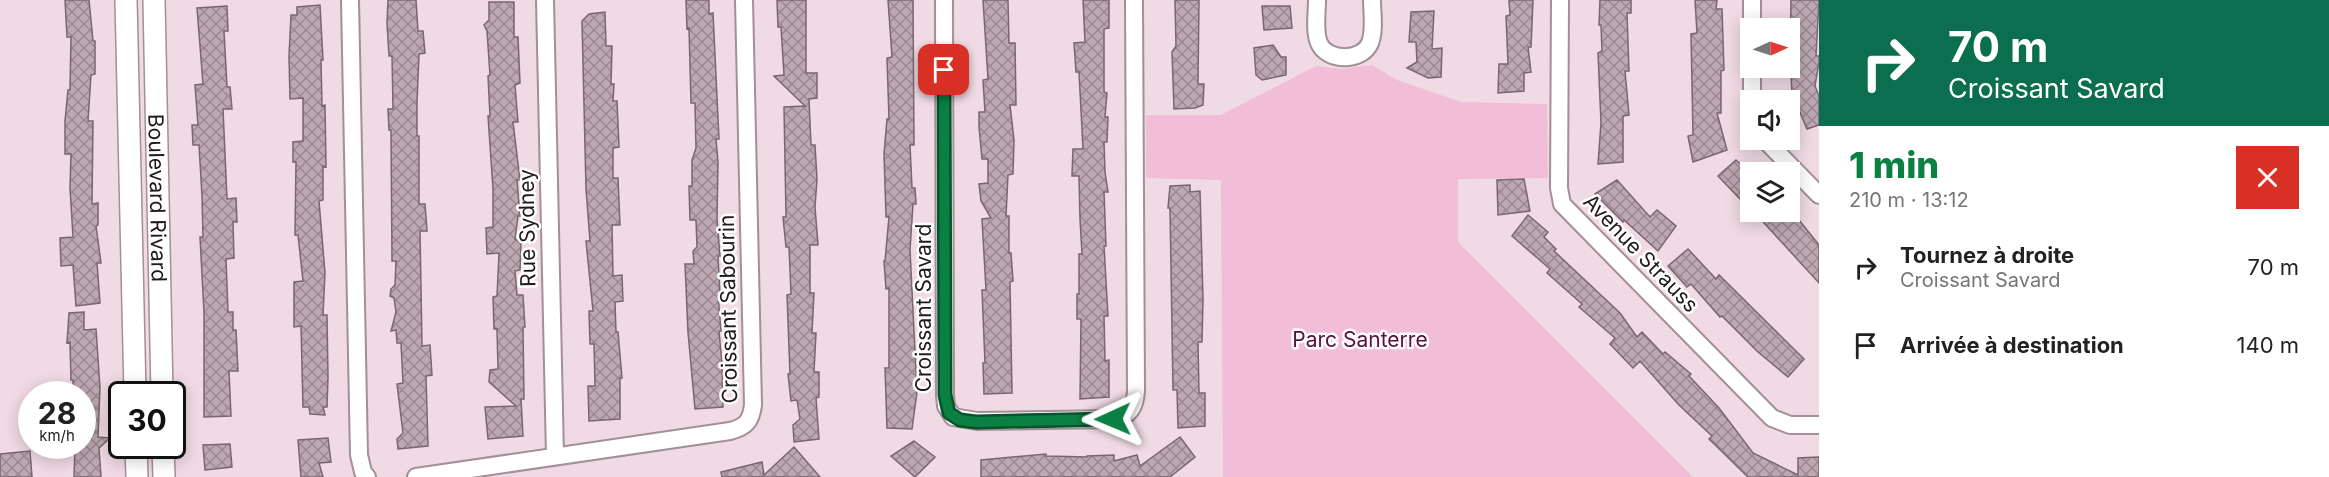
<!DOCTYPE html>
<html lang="fr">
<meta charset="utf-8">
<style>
:root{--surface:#fff;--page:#f6f6f6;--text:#222;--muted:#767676;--accent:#0b8043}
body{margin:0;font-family:Inter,sans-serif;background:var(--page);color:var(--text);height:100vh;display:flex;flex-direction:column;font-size:22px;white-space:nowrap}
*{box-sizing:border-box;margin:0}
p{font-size:20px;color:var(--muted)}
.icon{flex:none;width:33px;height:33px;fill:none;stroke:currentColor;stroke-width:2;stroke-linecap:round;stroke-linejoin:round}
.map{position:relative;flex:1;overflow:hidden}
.details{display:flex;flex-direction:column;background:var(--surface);width:510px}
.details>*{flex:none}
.hud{background:#0b6e4f;color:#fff;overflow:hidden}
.needle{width:39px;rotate:87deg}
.tools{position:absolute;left:1740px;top:18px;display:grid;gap:12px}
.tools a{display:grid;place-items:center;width:60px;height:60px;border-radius:0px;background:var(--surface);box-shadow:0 3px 15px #0003;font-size:30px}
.speed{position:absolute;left:18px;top:381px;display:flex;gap:12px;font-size:30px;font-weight:700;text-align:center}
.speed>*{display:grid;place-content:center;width:78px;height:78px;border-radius:50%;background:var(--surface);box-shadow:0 3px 15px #0003;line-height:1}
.speed small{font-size:15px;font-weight:400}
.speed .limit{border:3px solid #111;border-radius:9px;background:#fff;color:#111}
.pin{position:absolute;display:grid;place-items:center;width:51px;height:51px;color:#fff;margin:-26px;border-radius:12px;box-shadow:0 3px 9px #0006}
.me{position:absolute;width:66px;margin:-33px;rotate:269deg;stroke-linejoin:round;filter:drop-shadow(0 0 4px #0008)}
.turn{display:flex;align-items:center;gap:21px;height:126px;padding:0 30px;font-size:27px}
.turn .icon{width:78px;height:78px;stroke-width:2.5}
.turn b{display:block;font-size:42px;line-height:51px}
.round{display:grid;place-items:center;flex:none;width:63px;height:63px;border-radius:0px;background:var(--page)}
.head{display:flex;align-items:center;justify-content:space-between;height:102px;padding:0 30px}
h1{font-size:36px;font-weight:800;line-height:45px;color:var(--accent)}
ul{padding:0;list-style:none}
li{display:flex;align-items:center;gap:18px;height:78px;padding:0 30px}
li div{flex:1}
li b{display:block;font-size:22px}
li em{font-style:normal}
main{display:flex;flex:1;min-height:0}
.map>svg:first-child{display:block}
.park{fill:#f2bdd6}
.building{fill:url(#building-cross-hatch);stroke:#79666f;stroke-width:1.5}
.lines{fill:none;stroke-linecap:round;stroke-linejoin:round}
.minor-casing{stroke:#a38f98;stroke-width:20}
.tertiary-casing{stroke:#a38f98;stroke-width:24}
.minor{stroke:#fff;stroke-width:16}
.tertiary{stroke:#fff;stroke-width:21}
.route-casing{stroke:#07532c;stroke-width:15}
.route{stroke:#0b8043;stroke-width:10}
.labels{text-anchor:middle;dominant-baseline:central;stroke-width:5;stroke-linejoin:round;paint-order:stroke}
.street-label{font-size:21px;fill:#21191d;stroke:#fff}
.park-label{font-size:21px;fill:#59103c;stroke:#fff}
</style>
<main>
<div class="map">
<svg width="1819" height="477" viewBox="0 0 1819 477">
<defs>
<pattern id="building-cross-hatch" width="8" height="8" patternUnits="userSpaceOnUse" patternTransform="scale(1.5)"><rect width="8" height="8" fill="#bda8b2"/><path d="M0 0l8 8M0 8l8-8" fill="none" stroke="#998890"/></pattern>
</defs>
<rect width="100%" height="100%" fill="#f0dae4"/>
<path class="park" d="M 1372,65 L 1397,80 L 1461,102 L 1547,104 L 1548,178 L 1458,179 L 1458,242 L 1693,477 L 1223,477 L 1221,180 L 1146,178 L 1146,115 L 1221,115 L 1316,66 L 1342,69 Z"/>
<path class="building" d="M 65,0 L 89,0 L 93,41 L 95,41 L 95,74 L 91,75 L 88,121 L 93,121 L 92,204 L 98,203 L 98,225 L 96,226 L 101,263 L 97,263 L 100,303 L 76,306 L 73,265 L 61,266 L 60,238 L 73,237 L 70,188 L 71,154 L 65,154 L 65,121 L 68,90 L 70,90 L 71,37 L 67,37 Z
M 388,0 L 416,0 L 418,31 L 423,31 L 425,53 L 419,54 L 417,103 L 417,136 L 419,136 L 419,204 L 425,204 L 427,231 L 420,231 L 422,346 L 430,345 L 432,375 L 426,376 L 428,446 L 398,449 L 397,439 L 403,433 L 397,384 L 403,383 L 401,343 L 397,343 L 396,330 L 391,331 L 396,312 L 394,298 L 390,296 L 391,289 L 395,285 L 396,261 L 392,261 L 391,130 L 389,130 L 388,109 L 393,109 L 392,56 L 389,56 L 387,23 Z
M 686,0 L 709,0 L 709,14 L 713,13 L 719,139 L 716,139 L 718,162 L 717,219 L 720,256 L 718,256 L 720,295 L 718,295 L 721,331 L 719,331 L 722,364 L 723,407 L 695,409 L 688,332 L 685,264 L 694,264 L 693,251 L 697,247 L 696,220 L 690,220 L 689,186 L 692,186 L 692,160 L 696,148 L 695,103 L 691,103 L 689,28 L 687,29 Z
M 777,0 L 806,0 L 806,73 L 817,73 L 817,98 L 809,99 L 811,145 L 815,145 L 817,179 L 815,207 L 818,245 L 810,245 L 810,293 L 814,293 L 812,333 L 816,333 L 814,372 L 819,372 L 819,397 L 816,398 L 819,439 L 794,442 L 793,425 L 800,419 L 797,400 L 791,401 L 788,374 L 790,374 L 787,295 L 791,294 L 789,247 L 786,247 L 783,217 L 786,217 L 784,107 L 805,106 L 774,76 L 784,75 L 781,27 L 778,27 Z
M 888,0 L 913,0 L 914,145 L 910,145 L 912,188 L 915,188 L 916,204 L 913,204 L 910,250 L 917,392 L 912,429 L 887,428 L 885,368 L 889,368 L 889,288 L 886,289 L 884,261 L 885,261 L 889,217 L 886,217 L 884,154 L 887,119 L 889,119 L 887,58 L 892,57 Z
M 983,0 L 1008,0 L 1009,43 L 1015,43 L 1016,105 L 1010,105 L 1014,140 L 1013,174 L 1008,175 L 1006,216 L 1009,216 L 1009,253 L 1011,253 L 1013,281 L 1010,282 L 1012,393 L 984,394 L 983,363 L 985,363 L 982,290 L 986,290 L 982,219 L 991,218 L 981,201 L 979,184 L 988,183 L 988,159 L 982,159 L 979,127 L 979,112 L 985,112 L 983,80 L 988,79 Z
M 1083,0 L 1109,0 L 1109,28 L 1104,29 L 1104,92 L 1107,93 L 1105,117 L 1108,117 L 1107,142 L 1104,142 L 1105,172 L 1108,192 L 1104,192 L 1106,246 L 1104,246 L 1108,316 L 1104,316 L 1105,361 L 1109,360 L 1109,397 L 1080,399 L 1081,319 L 1077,319 L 1077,294 L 1079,294 L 1079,254 L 1082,254 L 1080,219 L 1079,176 L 1072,176 L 1073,149 L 1083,149 L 1079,72 L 1076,72 L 1074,43 L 1085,42 Z
M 1175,0 L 1199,0 L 1198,84 L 1204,84 L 1203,105 L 1195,108 L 1174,109 L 1172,52 L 1176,46 Z
M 1509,0 L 1533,0 L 1531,47 L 1528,47 L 1531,72 L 1524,73 L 1524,91 L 1498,93 L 1499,64 L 1508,64 L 1506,16 L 1510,15 Z
M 1600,0 L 1631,0 L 1631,13 L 1627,13 L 1629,71 L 1625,71 L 1629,115 L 1623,116 L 1623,162 L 1598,164 L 1601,123 L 1598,53 L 1602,51 L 1601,25 L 1599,25 Z
M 1695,0 L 1717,0 L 1716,9 L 1722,9 L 1724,70 L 1721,71 L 1721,113 L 1717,113 L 1727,150 L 1693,162 L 1688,136 L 1693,135 L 1691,34 L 1697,33 Z
M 1791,0 L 1819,0 L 1816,56 L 1819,56 L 1819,62 L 1815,86 L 1819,96 L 1819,125 L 1807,129 L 1792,93 L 1790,57 Z
M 489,2 L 514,2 L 514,37 L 518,37 L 520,83 L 515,85 L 518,122 L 513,122 L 520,180 L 517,180 L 520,216 L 518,216 L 515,239 L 521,242 L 520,270 L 515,271 L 517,295 L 523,295 L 525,327 L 523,327 L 524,399 L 521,399 L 523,436 L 488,439 L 485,407 L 516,406 L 489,382 L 490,370 L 498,369 L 497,329 L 494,329 L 493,297 L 497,296 L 499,253 L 487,254 L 486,228 L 493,227 L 493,189 L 488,116 L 490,116 L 488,76 L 490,75 L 487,31 L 484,25 L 489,20 Z
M 320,5 L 323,60 L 321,60 L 322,106 L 325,105 L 326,167 L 323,166 L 323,200 L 319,201 L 325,273 L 323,315 L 327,315 L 328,378 L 327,407 L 323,407 L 325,415 L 310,414 L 309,407 L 303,407 L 301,326 L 294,327 L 294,282 L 303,281 L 298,235 L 295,235 L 296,162 L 293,162 L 293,142 L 303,141 L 303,98 L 290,99 L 289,56 L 291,15 L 297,15 L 297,7 Z
M 227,6 L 228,31 L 224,31 L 227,87 L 230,87 L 232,109 L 223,109 L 227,199 L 236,198 L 237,222 L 233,222 L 234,258 L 226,259 L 228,312 L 233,312 L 233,330 L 236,330 L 238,371 L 229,371 L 231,416 L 204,417 L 204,312 L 200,237 L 203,237 L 202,196 L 199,145 L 193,145 L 192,125 L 198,125 L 195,85 L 203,84 L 197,8 Z
M 1262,6 L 1290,6 L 1292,28 L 1264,30 Z
M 1434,11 L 1432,49 L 1442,48 L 1441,77 L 1428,78 L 1407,68 L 1417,62 L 1416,42 L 1409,42 L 1411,12 Z
M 605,12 L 606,46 L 612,46 L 611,84 L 614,84 L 613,101 L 617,101 L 619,147 L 613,148 L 613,178 L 618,178 L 620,225 L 612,225 L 613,276 L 622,275 L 623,301 L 615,302 L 616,332 L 618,332 L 622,378 L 620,378 L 620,419 L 589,421 L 588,386 L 595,386 L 594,344 L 590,344 L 589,311 L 593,311 L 586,241 L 590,241 L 586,189 L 582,21 L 589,14 Z
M 1273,45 L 1281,57 L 1286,57 L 1286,75 L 1262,80 L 1256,75 L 1254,48 Z
M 1736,160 L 1750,172 L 1750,193 L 1743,202 L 1718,176 Z
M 1524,179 L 1530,211 L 1498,215 L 1497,180 Z
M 1617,180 L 1650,217 L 1657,210 L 1676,226 L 1658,251 L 1624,220 L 1623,222 L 1595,194 Z
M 1190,185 L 1190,192 L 1200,191 L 1203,299 L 1202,342 L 1198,342 L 1199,393 L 1205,393 L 1205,426 L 1178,428 L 1177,390 L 1173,390 L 1170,208 L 1168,208 L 1170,186 Z
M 1754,212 L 1788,212 L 1797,221 L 1799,220 L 1819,245 L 1819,283 Z
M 1528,215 L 1548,232 L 1544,237 L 1556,249 L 1554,251 L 1620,313 L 1637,337 L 1642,332 L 1663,354 L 1665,352 L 1691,374 L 1689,376 L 1719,408 L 1753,453 L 1798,475 L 1798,458 L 1819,457 L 1819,477 L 1748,477 L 1709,439 L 1712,436 L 1679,405 L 1640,361 L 1633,368 L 1610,344 L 1615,338 L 1579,307 L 1582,304 L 1547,273 L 1550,269 L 1512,236 Z
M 1688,249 L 1716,279 L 1719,275 L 1804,359 L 1788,377 L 1758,352 L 1722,316 L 1720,317 L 1691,284 L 1687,287 L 1668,266 Z
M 84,312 L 84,330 L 96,329 L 100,388 L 98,437 L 110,438 L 99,448 L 101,477 L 74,477 L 75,446 L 82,446 L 82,394 L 73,394 L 73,380 L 71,380 L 70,342 L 67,343 L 69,313 Z
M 1180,437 L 1195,457 L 1170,477 L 981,477 L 981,460 L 1046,454 L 1046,456 L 1087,457 L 1087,456 L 1114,455 L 1114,461 L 1137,455 L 1140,466 Z
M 328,438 L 331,462 L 319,463 L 323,477 L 301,477 L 298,440 Z
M 914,441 L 935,457 L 915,477 L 891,456 Z
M 230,444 L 232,467 L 205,470 L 203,445 Z
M 794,447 L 820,477 L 722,477 L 721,472 L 762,462 L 764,475 Z
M 30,451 L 32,477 L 0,477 L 0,454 Z"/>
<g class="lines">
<g class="minor-casing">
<path id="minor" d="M 350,0 L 359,455 L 363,472 L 367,477
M 545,0 L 555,456
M 944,0 L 945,395 L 946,406 L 953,417 L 977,421 L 1113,419 C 1130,416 1135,407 1136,391 L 1134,0
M 1317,0 C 1317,13 1314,31 1319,43 C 1327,62 1362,62 1370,43 C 1375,30 1372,13 1372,0
M 1560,0 L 1559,188 L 1562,204 L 1772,418 L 1790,425 L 1819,425
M 1752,28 L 1752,0
M 1752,100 L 1752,68
M 1765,140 L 1819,195
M 416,477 L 730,431 C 746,427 751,421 753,405 L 744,0"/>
</g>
<g class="tertiary-casing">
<g id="tertiary">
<path d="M 126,0 L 135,394"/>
<path id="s1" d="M 154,0 L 162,394"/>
<path d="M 136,446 L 137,477"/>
<path d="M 163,446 L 164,477"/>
</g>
</g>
<use href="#minor" class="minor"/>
<use href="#tertiary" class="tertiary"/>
</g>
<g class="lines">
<g class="route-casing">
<path id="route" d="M 944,70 L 945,395 L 949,413 L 960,420 L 976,422 L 1113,419"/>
</g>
<use href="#route" class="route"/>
</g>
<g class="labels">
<g class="street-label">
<text stroke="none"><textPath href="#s1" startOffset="198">Boulevard Rivard</textPath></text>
<text transform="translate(527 228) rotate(-91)">Rue Sydney</text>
<text transform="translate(1641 253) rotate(46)">Avenue Strauss</text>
<text transform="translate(923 308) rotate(-90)">Croissant Savard</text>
<text transform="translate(728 309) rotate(-91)">Croissant Sabourin</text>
</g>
<g class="park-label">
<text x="1360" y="339">Parc Santerre</text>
</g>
</g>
</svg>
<div class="tools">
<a><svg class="needle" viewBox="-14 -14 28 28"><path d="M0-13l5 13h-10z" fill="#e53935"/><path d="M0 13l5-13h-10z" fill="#767676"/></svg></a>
<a><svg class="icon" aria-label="sound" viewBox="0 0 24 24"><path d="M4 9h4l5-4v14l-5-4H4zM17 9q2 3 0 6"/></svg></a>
<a><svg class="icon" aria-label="layers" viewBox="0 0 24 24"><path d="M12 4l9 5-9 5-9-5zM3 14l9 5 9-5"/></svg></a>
</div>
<div class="speed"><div>28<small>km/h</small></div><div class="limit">30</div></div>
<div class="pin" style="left:944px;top:70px;background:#d93025"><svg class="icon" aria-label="arrive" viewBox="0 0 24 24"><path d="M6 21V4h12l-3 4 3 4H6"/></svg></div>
<svg class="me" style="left:1113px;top:419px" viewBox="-20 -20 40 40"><path d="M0-17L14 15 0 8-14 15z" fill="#0b8043" stroke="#fff" stroke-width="4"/></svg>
</div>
<section class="details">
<div class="hud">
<div class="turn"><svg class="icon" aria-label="right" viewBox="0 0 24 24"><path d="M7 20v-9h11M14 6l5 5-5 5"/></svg><div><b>70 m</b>Croissant Savard</div></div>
</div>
<div class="head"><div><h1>1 min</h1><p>210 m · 13:12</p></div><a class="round" style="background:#d93025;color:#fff"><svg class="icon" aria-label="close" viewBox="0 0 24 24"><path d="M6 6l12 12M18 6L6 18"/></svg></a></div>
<ul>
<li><svg class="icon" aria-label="right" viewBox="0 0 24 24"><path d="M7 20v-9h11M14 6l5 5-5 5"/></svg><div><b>Tournez à droite</b><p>Croissant Savard</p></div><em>70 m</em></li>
<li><svg class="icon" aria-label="arrive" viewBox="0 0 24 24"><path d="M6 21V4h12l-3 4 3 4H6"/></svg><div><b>Arrivée à destination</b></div><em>140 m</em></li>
</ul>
</section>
</main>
